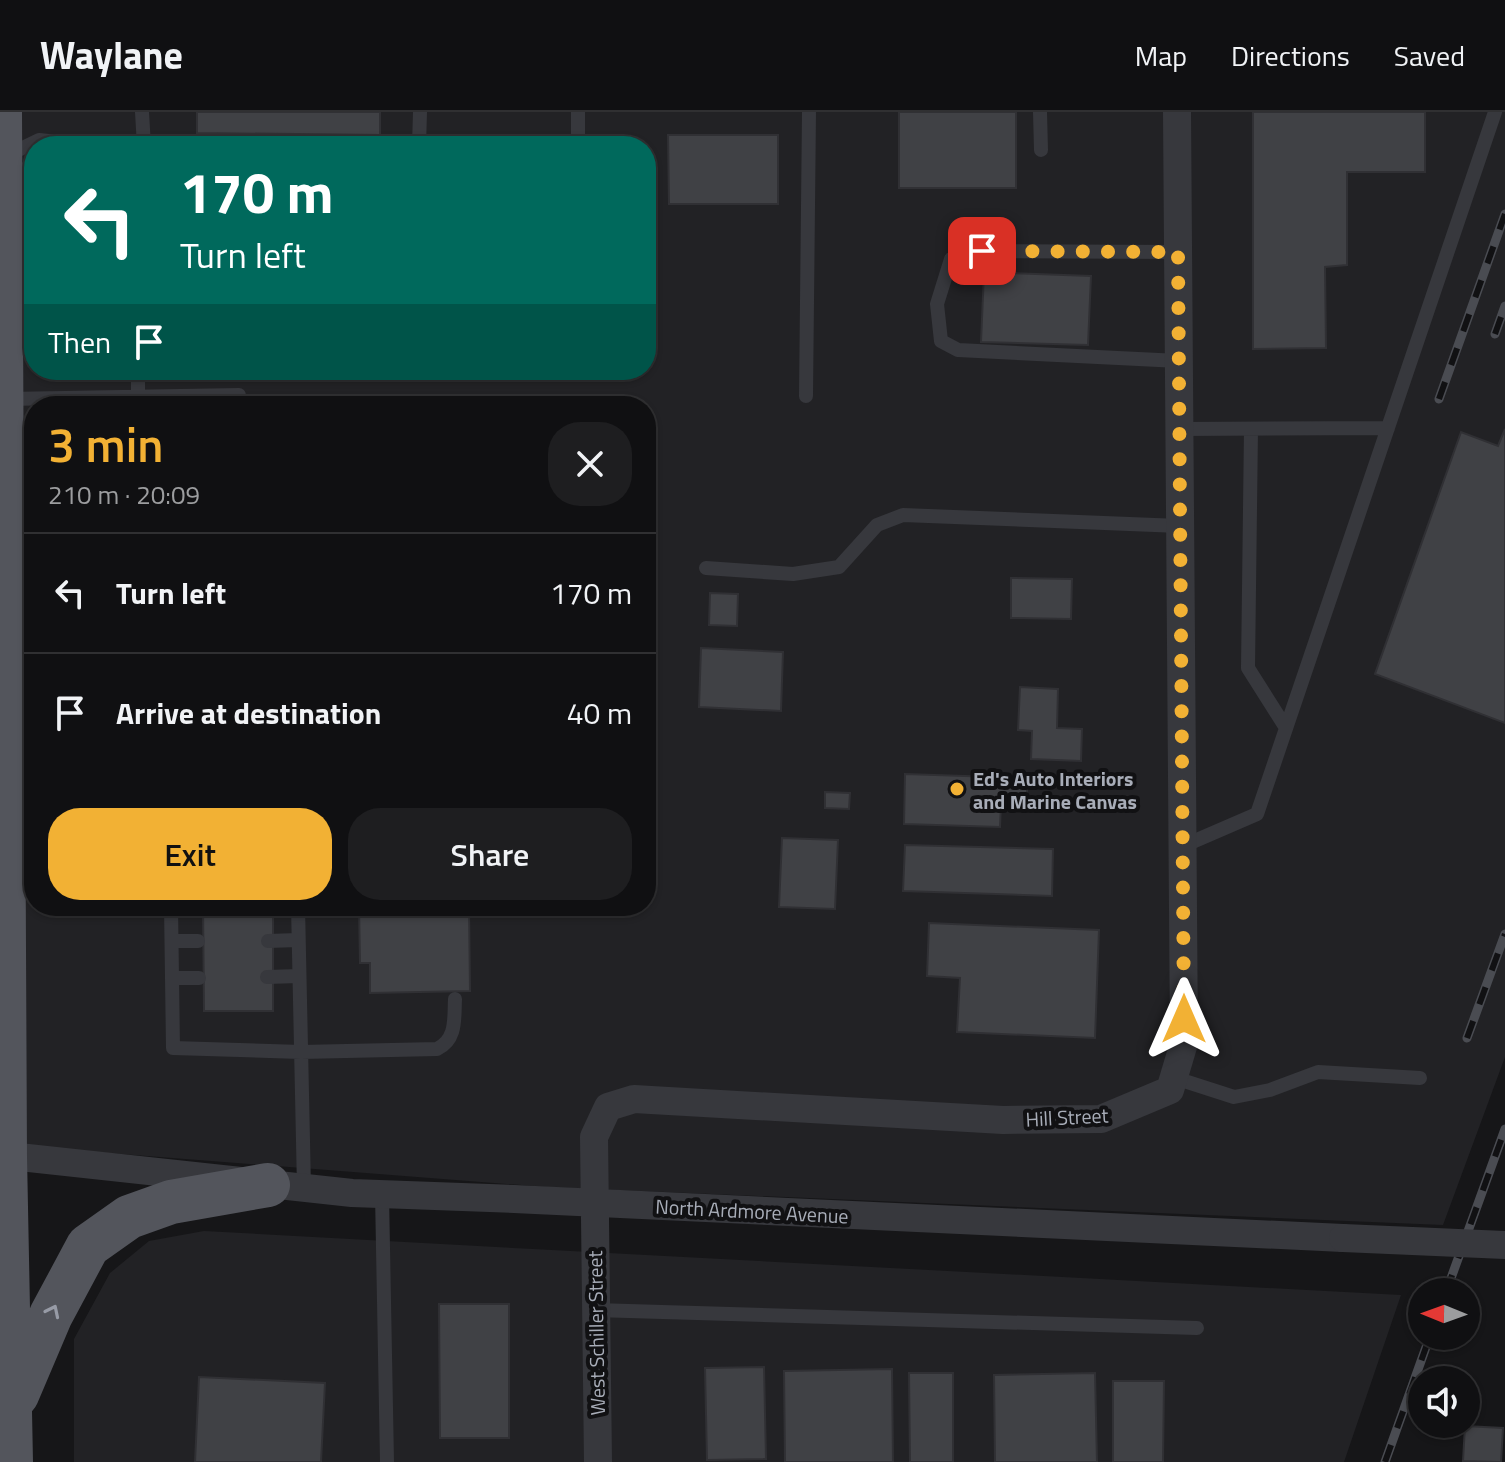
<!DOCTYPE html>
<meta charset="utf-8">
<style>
:root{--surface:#101012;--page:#1e1e20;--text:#f1f3f6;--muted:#9c9d9f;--line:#303032;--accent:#f2b134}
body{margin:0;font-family:"Titillium Web",sans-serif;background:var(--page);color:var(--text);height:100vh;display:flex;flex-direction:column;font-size:30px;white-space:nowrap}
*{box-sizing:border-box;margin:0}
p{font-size:26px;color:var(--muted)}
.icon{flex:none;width:44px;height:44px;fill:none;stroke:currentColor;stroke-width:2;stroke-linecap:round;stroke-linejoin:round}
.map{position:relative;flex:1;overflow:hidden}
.side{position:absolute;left:24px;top:284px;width:632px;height:520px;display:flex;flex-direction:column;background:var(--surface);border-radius:32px;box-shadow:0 2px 6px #0004,0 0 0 2px var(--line)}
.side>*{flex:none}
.banner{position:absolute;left:24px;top:24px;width:632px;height:244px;border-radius:32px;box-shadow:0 2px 6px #0004,0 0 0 2px var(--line);background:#00695c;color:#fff;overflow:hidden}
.needle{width:52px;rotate:271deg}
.controls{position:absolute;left:1408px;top:1166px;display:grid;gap:16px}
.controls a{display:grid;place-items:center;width:72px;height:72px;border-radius:50%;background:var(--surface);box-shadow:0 2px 6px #0004,0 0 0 2px var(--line);font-size:40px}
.pin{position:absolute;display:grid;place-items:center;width:68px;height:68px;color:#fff;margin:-34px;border-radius:16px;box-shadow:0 4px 12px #0006}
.me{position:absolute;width:88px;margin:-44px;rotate:0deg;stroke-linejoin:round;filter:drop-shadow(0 0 6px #0008)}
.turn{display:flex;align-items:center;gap:28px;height:168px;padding:0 24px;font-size:36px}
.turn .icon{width:104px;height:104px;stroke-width:2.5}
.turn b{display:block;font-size:56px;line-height:68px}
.then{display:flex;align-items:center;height:76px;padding:0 24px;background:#0003;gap:16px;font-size:30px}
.round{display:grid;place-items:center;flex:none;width:84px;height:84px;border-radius:32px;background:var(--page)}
.summary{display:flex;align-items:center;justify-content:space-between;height:136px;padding:0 24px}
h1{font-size:48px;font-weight:600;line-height:60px;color:var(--accent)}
.cta{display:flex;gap:16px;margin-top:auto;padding:16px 24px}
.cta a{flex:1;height:92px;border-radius:32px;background:var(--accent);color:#111;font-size:32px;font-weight:600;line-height:92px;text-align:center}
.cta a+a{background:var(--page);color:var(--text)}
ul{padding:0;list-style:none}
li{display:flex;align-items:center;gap:24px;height:120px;padding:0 24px;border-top:2px solid var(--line)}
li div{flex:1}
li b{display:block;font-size:30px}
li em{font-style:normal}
header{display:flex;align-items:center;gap:48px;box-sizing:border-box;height:112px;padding:0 40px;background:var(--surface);border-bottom:2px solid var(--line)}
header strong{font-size:38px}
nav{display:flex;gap:44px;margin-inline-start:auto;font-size:28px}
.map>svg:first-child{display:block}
.built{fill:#222225;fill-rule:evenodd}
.building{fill:#404145;stroke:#303034;stroke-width:2}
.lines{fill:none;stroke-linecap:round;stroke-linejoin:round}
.service{stroke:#37383d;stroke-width:14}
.minor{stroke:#37383d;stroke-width:28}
.primary{stroke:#53555c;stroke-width:44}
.rail-casing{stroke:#4a4c52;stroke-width:9}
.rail{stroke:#111113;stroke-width:6;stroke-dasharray:18;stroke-linecap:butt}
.minor-bridge{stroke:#37383d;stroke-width:28}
.oneway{stroke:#979ba6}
.route{stroke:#f2b134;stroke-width:14;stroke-dasharray:0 25.2}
.poi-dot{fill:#f2b134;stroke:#111113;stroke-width:3}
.labels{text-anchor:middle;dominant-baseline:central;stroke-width:8;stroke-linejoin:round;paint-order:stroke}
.poi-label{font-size:20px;font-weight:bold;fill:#a8adb8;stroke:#111113;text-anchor:start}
.street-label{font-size:20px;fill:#a8adb8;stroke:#111113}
</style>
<header>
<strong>Waylane</strong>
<nav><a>Map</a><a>Directions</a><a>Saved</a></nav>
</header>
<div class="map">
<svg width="1505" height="1350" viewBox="0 0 1505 1350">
<rect width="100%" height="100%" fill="#161618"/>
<path class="built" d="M 8,0 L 1505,0 L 1505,945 L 1443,1113 L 547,1075 L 18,1034 ZM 34,34 L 646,34 L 646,258 L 34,258 ZM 34,294 L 646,294 L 646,794 L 34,794 Z
M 204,1119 L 533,1137 L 1401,1183 L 1344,1350 L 74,1350 L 74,1227 L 110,1161 L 149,1129 Z"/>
<path class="building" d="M 197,0 L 380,0 L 380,23 L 197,21 Z
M 899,0 L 1016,0 L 1016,76 L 899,76 Z
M 1253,0 L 1425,0 L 1425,60 L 1347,60 L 1347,153 L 1325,155 L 1326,236 L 1253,237 Z
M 668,23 L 778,23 L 778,92 L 669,92 Z
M 984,160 L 1091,164 L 1088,233 L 981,230 Z
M 1505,317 L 1505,611 L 1375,562 L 1461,320 L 1498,334 Z
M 1011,466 L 1072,467 L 1071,507 L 1011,506 Z
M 710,481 L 738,482 L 737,514 L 709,513 Z
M 701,536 L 783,540 L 781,599 L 699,595 Z
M 1020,575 L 1058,577 L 1057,616 L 1082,617 L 1081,649 L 1031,647 L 1032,619 L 1018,618 Z
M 905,662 L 1027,666 L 1027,693 L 1001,692 L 1000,715 L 904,712 Z
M 825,680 L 850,681 L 849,697 L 825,696 Z
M 782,726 L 838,728 L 835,797 L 779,795 Z
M 905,733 L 1053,737 L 1052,784 L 903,779 Z
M 203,794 L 273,794 L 273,899 L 204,899 Z
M 359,794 L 469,794 L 470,879 L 370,881 L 370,851 L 360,851 Z
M 929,811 L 1099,818 L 1095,926 L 957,920 L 960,866 L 927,864 Z
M 439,1192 L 509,1192 L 509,1326 L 440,1326 Z
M 764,1255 L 766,1347 L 707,1348 L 705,1256 Z
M 892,1257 L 893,1350 L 785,1350 L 784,1259 Z
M 909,1261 L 953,1261 L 953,1350 L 910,1350 Z
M 1095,1261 L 1097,1350 L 995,1350 L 994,1263 Z
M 199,1265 L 325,1271 L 321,1350 L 195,1350 Z
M 1113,1269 L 1164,1269 L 1163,1350 L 1113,1350 Z
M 1465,1314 L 1503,1316 L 1501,1350 L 1463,1349 Z"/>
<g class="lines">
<path class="service" d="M 142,0 L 144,34
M 578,0 L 578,34
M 1040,0 L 1041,38
M 419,34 L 420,0
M 6,44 L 39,28 L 97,34
M 8,51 L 34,64
M 1178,140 L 982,139 L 951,147 L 937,192 L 941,229 L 958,238 L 1179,249
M 138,258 L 138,285
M 806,284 L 809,0
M 6,287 L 239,283
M 1180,317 L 1388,316
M 1251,317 L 1248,556 L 1286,616
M 7,455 L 34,456
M 706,456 L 793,462 L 839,455 L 877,413 L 903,403 L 1180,414
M 12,598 L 34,615
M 12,734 L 34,711
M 1183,734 L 1257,702 L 1495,0
M 171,794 L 173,936 L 301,940 L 437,937 C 457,927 454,907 455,887
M 298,794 L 304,1076
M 172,829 L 198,829
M 268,829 L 298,828
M 267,865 L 299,864
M 172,866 L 199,866
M 1175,966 L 1234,985 L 1270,978 L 1318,960 L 1420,966
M 382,1082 L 387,1350
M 595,1198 L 1197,1216"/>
<path class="minor" d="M 0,1043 L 352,1081 L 514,1087 L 1343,1126
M 598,1350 L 594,1025 L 608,995 L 634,987 L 1003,1008 L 1101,1007 L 1170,978 L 1184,931 L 1177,0"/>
<path class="primary" d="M 0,0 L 5,1044 L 11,1350
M 17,1283 L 51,1203 L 88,1134 L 129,1105 L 171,1090 L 268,1073"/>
<g class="rail-casing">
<path id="rail" d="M 1495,222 L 1505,194
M 1439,287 L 1505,102
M 1467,926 L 1505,822
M 1446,1180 L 1505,1017
M 1385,1350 L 1430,1224"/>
</g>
<use href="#rail" class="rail"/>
<path class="minor-bridge" d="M 1343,1126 L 1505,1133"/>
</g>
<defs><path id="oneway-chevron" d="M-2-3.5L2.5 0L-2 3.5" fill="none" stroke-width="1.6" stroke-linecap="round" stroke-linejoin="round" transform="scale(2)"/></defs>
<use class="oneway" href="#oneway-chevron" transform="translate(53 1199) rotate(-64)"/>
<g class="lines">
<path class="route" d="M 982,139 L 1178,140 L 1184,907"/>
</g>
<circle class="poi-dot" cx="957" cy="677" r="8"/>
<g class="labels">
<g class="poi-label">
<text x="973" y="666">Ed's Auto Interiors<tspan x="973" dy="23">and Marine Canvas</tspan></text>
</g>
<g class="street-label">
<text transform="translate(1067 1005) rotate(-3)">Hill Street</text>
<text transform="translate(752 1099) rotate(3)">North Ardmore Avenue</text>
<text transform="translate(596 1221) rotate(-91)">West Schiller Street</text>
</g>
</g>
</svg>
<div class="controls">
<a><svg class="needle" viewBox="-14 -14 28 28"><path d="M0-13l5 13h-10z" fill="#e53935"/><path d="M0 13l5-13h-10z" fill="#9c9d9f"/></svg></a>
<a><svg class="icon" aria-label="sound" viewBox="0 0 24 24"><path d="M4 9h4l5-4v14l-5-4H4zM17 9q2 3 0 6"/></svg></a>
</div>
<div class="pin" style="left:982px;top:139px;background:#d93025"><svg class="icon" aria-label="arrive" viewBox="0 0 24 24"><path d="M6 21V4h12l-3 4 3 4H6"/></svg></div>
<svg class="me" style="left:1184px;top:907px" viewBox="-20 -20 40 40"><path d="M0-17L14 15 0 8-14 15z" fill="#f2b134" stroke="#fff" stroke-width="4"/></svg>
<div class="banner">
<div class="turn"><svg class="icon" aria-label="left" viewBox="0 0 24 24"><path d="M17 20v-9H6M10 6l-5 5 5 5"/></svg><div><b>170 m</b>Turn left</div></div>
<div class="then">Then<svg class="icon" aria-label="arrive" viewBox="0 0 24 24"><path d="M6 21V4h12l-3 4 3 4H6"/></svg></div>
</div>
<section class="side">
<div class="summary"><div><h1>3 min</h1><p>210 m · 20:09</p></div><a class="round"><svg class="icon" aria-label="close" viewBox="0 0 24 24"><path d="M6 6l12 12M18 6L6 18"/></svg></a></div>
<ul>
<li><svg class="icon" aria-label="left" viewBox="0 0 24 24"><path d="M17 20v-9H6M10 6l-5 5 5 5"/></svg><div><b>Turn left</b></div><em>170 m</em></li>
<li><svg class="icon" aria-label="arrive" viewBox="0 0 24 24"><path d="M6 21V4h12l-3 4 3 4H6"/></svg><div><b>Arrive at destination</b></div><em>40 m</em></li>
</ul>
<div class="cta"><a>Exit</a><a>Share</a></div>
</section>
</div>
